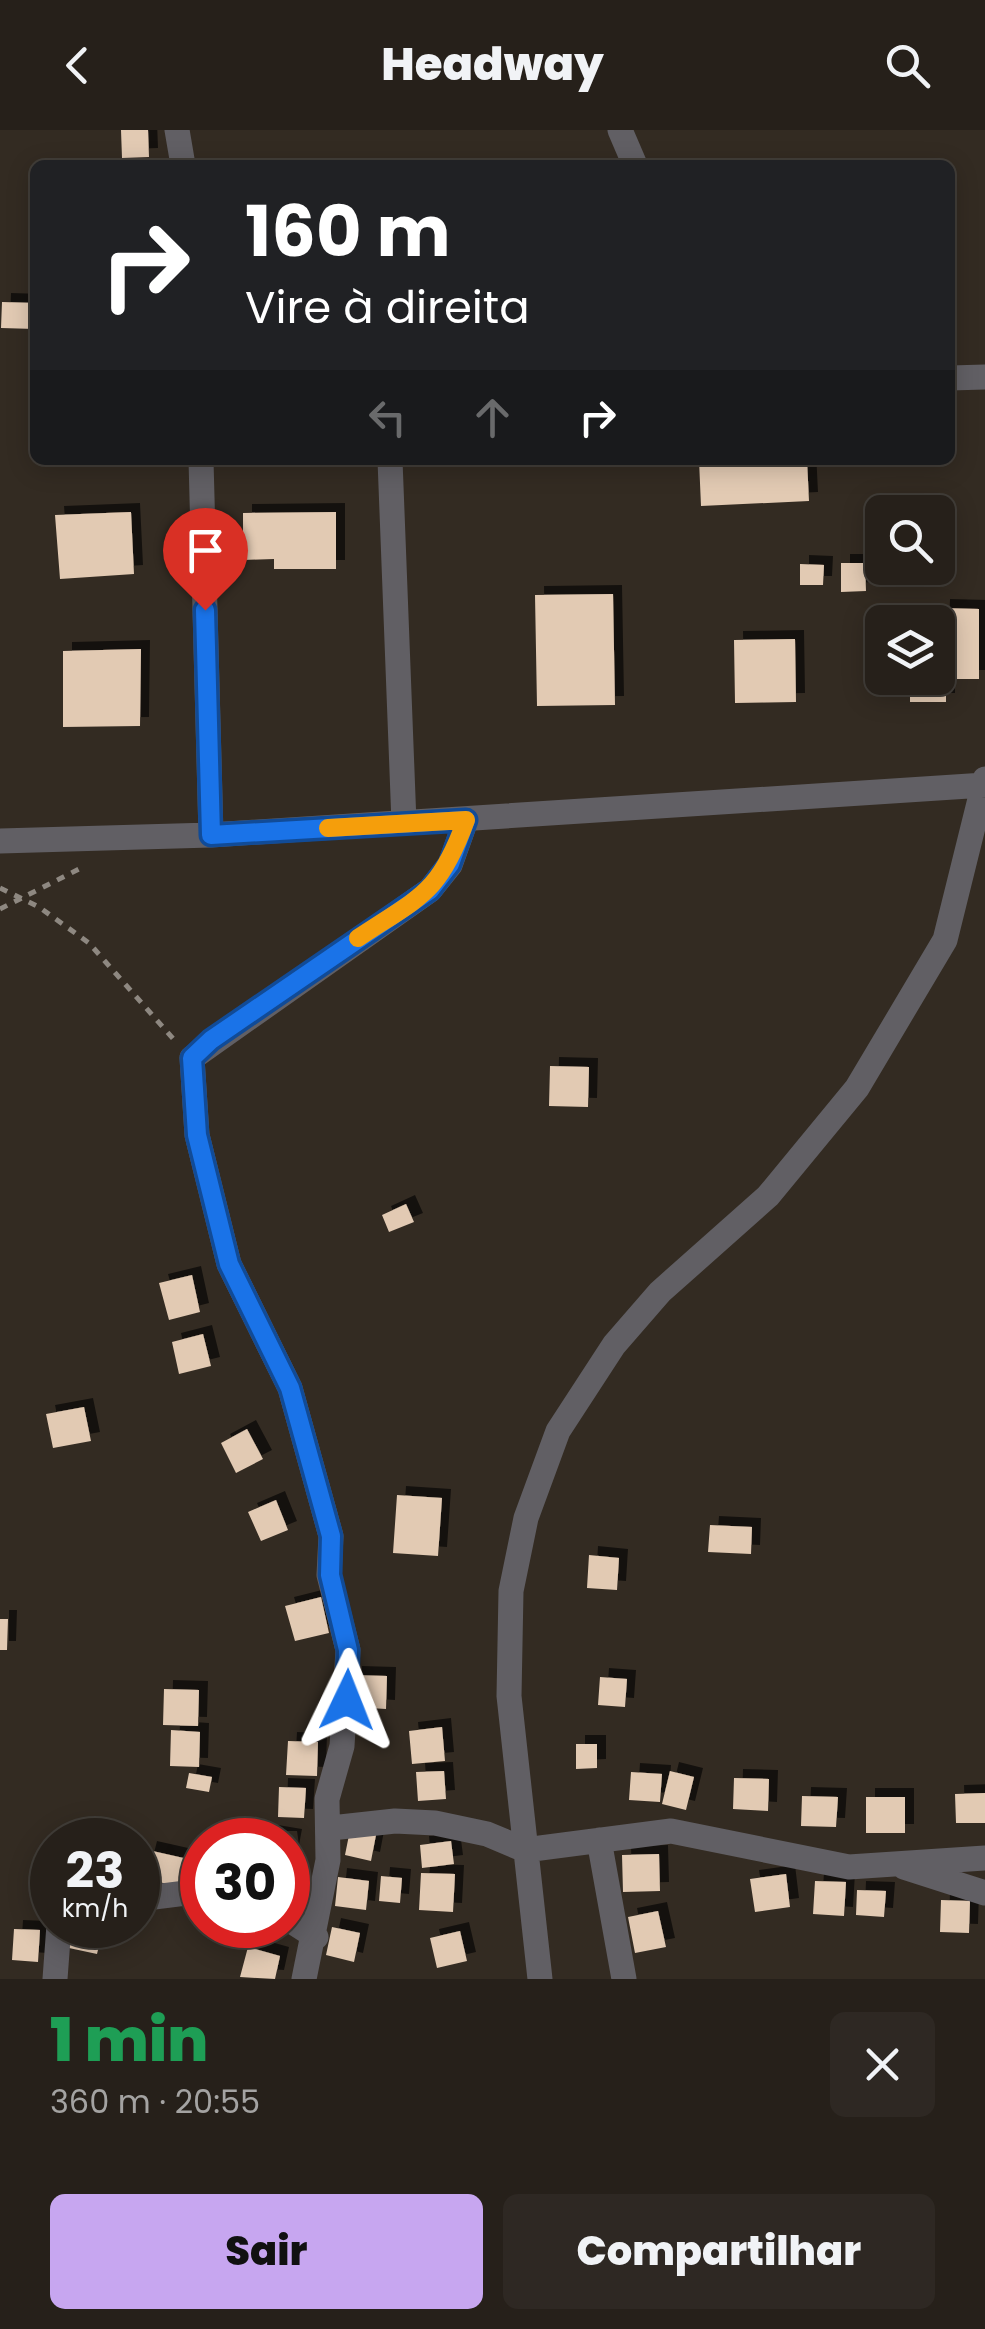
<!DOCTYPE html>
<html lang="pt">
<meta charset="utf-8">
<style>
:root{--surface:#26201a;--page:#2e2823;--text:#f1f3f6;--muted:#a4a3a2;--line:#423e39;--accent:#c7a6f0}
body{margin:0;font-family:Poppins,sans-serif;background:var(--page);color:var(--text);height:100vh;display:flex;flex-direction:column;font-size:38px;white-space:nowrap}
*{box-sizing:border-box;margin:0}
p{font-size:32px;color:var(--muted)}
.icon{flex:none;width:55px;height:55px;fill:none;stroke:currentColor;stroke-width:2;stroke-linecap:round;stroke-linejoin:round}
.map{position:relative;height:1849px;overflow:hidden}
.side{display:flex;flex-direction:column;background:var(--surface);flex:1}
.side>*{flex:none}
.hud{position:absolute;left:30px;top:30px;width:925px;height:305px;border-radius:15px;box-shadow:0 5px 25px #0003,0 0 0 2px var(--line);background:#202124;color:#fff;overflow:hidden}
.buttons{position:absolute;left:865px;top:365px;display:grid;gap:20px}
.buttons a{display:grid;place-items:center;width:90px;height:90px;border-radius:15px;background:var(--surface);box-shadow:0 5px 25px #0003,0 0 0 2px var(--line);font-size:50px}
.speed{position:absolute;left:30px;top:1688px;display:flex;gap:20px;font-size:50px;font-weight:700;text-align:center}
.speed>*{display:grid;place-content:center;width:130px;height:130px;border-radius:50%;background:var(--surface);box-shadow:0 5px 25px #0003,0 0 0 2px var(--line);line-height:1}
.speed small{font-size:25px;font-weight:400}
.speed .limit{border:15px solid #d22;background:#fff;color:#111}
.pin{position:absolute;display:grid;place-items:center;width:85px;height:85px;color:#fff;margin:-102px -42px;border-radius:50% 50% 50% 0;rotate:-45deg;box-shadow:0 0 10px #0007}
.pin .icon{rotate:45deg}
.me{position:absolute;width:110px;margin:-55px;rotate:2deg;stroke-linejoin:round;filter:drop-shadow(0 0 8px #0008)}
.turn{display:flex;align-items:center;gap:35px;height:210px;padding:0 50px;font-size:45px}
.turn .icon{width:130px;height:130px;stroke-width:2.5}
.turn b{display:block;font-size:70px;line-height:85px}
.lanes{display:flex;align-items:center;height:95px;padding:0 50px;background:#0003;justify-content:center;gap:50px;direction:ltr}
.lanes .off{opacity:.35}
.round{display:grid;place-items:center;flex:none;width:105px;height:105px;border-radius:15px;background:var(--page)}
.summary{display:flex;align-items:center;justify-content:space-between;height:170px;padding:0 50px}
h1{font-size:60px;font-weight:800;line-height:75px;color:#1e9e55}
.cta{display:flex;gap:20px;margin-top:auto;padding:20px 50px}
.cta a{flex:1;height:115px;border-radius:15px;background:var(--accent);color:#111;font-size:40px;font-weight:800;line-height:115px;text-align:center}
.cta a+a{background:var(--page);color:var(--text)}
header{display:flex;justify-content:space-between;align-items:center;height:130px;padding:0 50px;background:var(--surface);font-size:45px;font-weight:800}
.map>svg:first-child{display:block}
.building{fill:#e2cab3;filter:url(#shadow)}
.lines{fill:none;stroke-linecap:round;stroke-linejoin:round}
.path{stroke:#8e8881;stroke-width:5;stroke-dasharray:8 8;stroke-linecap:butt}
.minor{stroke:#615f64;stroke-width:25}
.route-casing{stroke:#114b97;stroke-width:25}
.route{stroke:#1a73e8;stroke-width:18}
.slow{stroke:#f59e0b;stroke-width:18}
</style>
<header><svg class="icon" aria-label="back" viewBox="0 0 24 24"><path d="M15 5l-7 7 7 7"/></svg>Headway<svg class="icon" aria-label="search" viewBox="0 0 24 24"><circle cx="10" cy="10" r="6"/><path d="M15 15l6 6"/></svg></header>
<div class="map">
<svg width="985" height="1849" viewBox="0 0 985 1849">
<defs>
<filter id="shadow"><feDropShadow dx="9" dy="-9" stdDeviation="0" flood-color="#0009"/></filter>
</defs>
<rect width="100%" height="100%" fill="#332b22"/>
<path class="building" d="M 121,0 L 148,0 L 149,27 L 122,28 Z
M 2,172 L 35,173 L 35,199 L 1,198 Z
M 699,330 L 807,330 L 809,371 L 701,376 Z
M 131,382 L 134,444 L 60,449 L 55,385 Z
M 336,382 L 336,439 L 274,439 L 274,429 L 243,430 L 243,383 Z
M 841,433 L 865,433 L 866,461 L 841,462 Z
M 800,434 L 824,435 L 823,455 L 800,455 Z
M 613,464 L 615,575 L 537,576 L 535,465 Z
M 941,478 L 979,479 L 979,549 L 946,549 L 946,572 L 910,572 L 910,548 L 938,548 Z
M 795,509 L 796,572 L 735,573 L 734,510 Z
M 141,519 L 140,596 L 63,597 L 63,521 Z
M 550,936 L 589,937 L 588,977 L 549,976 Z
M 406,1074 L 414,1092 L 389,1102 L 382,1085 Z
M 192,1145 L 200,1182 L 169,1190 L 159,1153 Z
M 203,1204 L 211,1236 L 179,1244 L 172,1212 Z
M 84,1277 L 91,1311 L 53,1318 L 46,1284 Z
M 247,1299 L 263,1329 L 236,1343 L 221,1313 Z
M 397,1365 L 442,1368 L 438,1426 L 393,1423 Z
M 276,1370 L 288,1400 L 261,1411 L 248,1382 Z
M 710,1395 L 752,1397 L 751,1424 L 708,1422 Z
M 589,1425 L 619,1428 L 617,1460 L 587,1458 Z
M 321,1467 L 329,1503 L 295,1511 L 285,1476 Z
M 0,1489 L 8,1489 L 7,1520 L 0,1520 Z
M 353,1545 L 387,1546 L 386,1579 L 352,1577 Z
M 600,1547 L 627,1549 L 625,1577 L 598,1575 Z
M 164,1559 L 199,1560 L 198,1596 L 163,1595 Z
M 442,1597 L 445,1631 L 412,1634 L 409,1601 Z
M 171,1600 L 200,1602 L 199,1637 L 170,1636 Z
M 288,1611 L 318,1612 L 317,1646 L 286,1645 Z
M 576,1614 L 597,1614 L 597,1638 L 576,1639 Z
M 444,1641 L 446,1669 L 418,1671 L 416,1642 Z
M 670,1641 L 694,1647 L 686,1680 L 662,1674 Z
M 631,1642 L 662,1644 L 660,1672 L 629,1670 Z
M 189,1643 L 212,1647 L 209,1662 L 186,1658 Z
M 734,1648 L 769,1649 L 768,1681 L 733,1679 Z
M 279,1657 L 306,1658 L 304,1688 L 278,1687 Z
M 985,1663 L 985,1693 L 956,1693 L 955,1664 Z
M 802,1666 L 838,1667 L 836,1697 L 801,1696 Z
M 866,1667 L 905,1667 L 905,1703 L 866,1703 Z
M 350,1700 L 376,1705 L 371,1731 L 345,1725 Z
M 263,1703 L 293,1708 L 290,1724 L 288,1710 L 262,1710 Z
M 451,1711 L 454,1734 L 422,1738 L 420,1715 Z
M 148,1720 L 188,1729 L 181,1757 L 141,1748 Z
M 659,1724 L 660,1761 L 623,1762 L 622,1725 Z
M 421,1743 L 455,1744 L 453,1782 L 419,1780 Z
M 786,1744 L 790,1777 L 755,1782 L 750,1749 Z
M 381,1746 L 402,1748 L 400,1773 L 379,1771 Z
M 338,1747 L 369,1751 L 366,1780 L 335,1776 Z
M 815,1751 L 846,1752 L 844,1786 L 813,1784 Z
M 857,1760 L 886,1761 L 884,1787 L 856,1785 Z
M 941,1770 L 970,1771 L 969,1803 L 940,1802 Z
M 658,1781 L 666,1817 L 635,1823 L 628,1787 Z
M 75,1795 L 104,1795 L 97,1824 L 69,1818 Z
M 332,1797 L 360,1803 L 354,1832 L 326,1825 Z
M 14,1799 L 40,1800 L 38,1832 L 12,1830 Z
M 460,1801 L 467,1831 L 437,1838 L 430,1808 Z
M 248,1817 L 280,1826 L 275,1849 L 240,1847 Z"/>
<g class="lines">
<path class="path" d="M 0,758 L 39,777 L 89,813 L 176,912
M 0,779 L 85,736"/>
<path class="minor" d="M 177,0 L 183,35
M 620,0 L 635,35
M 950,248 L 985,247
M 201,330 L 211,705
M 390,330 L 404,693
M 0,711 L 211,705 L 985,655
M 331,1698 L 395,1691 L 435,1693 L 487,1704 L 525,1720 L 671,1701 L 849,1737 L 985,1728
M 599,1710 L 624,1849
M 904,1737 L 985,1763
M 138,1769 L 202,1761
M 288,1789 L 316,1807
M 55,1849 L 59,1795
M 304,1849 L 328,1730 L 327,1669 L 342,1616 L 348,1520 L 329,1445 L 331,1406 L 290,1258 L 229,1134 L 197,1005 L 192,928 L 430,760 L 450,735 L 466,690
M 540,1849 L 509,1566 L 511,1461 L 526,1388 L 558,1301 L 614,1215 L 660,1162 L 768,1066 L 857,958 L 945,810 L 985,649"/>
</g>
<g class="lines">
<g class="route-casing">
<path id="route" d="M 205,480 L 211,705 L 466,690 L 450,734 L 430,760 L 211,910 L 192,928 L 197,1005 L 229,1134 L 290,1258 L 331,1406 L 330,1445 L 348,1520 L 347,1570"/>
</g>
<use href="#route" class="route"/>
<path class="slow" d="M 328,698 L 466,690 C 439,764 421,766 358,808"/>
</g>
</svg>
<div class="buttons">
<a><svg class="icon" aria-label="search" viewBox="0 0 24 24"><circle cx="10" cy="10" r="6"/><path d="M15 15l6 6"/></svg></a>
<a><svg class="icon" aria-label="layers" viewBox="0 0 24 24"><path d="M12 4l9 5-9 5-9-5zM3 14l9 5 9-5"/></svg></a>
</div>
<div class="speed"><div>23<small>km/h</small></div><div class="limit">30</div></div>
<div class="pin" style="left:205px;top:480px;background:#d93025"><svg class="icon" aria-label="arrive" viewBox="0 0 24 24"><path d="M6 21V4h12l-3 4 3 4H6"/></svg></div>
<svg class="me" style="left:347px;top:1570px" viewBox="-20 -20 40 40"><path d="M0-17L14 15 0 8-14 15z" fill="#1a73e8" stroke="#fff" stroke-width="4"/></svg>
<div class="hud">
<div class="turn"><svg class="icon" aria-label="right" viewBox="0 0 24 24"><path d="M7 20v-9h11M14 6l5 5-5 5"/></svg><div><b>160 m</b>Vire à direita</div></div>
<div class="lanes"><svg class="icon off" aria-label="left" viewBox="0 0 24 24"><path d="M17 20v-9H6M10 6l-5 5 5 5"/></svg><svg class="icon off" aria-label="ahead" viewBox="0 0 24 24"><path d="M12 20V5M6 11l6-6 6 6"/></svg><svg class="icon" aria-label="right" viewBox="0 0 24 24"><path d="M7 20v-9h11M14 6l5 5-5 5"/></svg></div>
</div>
</div>
<section class="side">
<div class="summary"><div><h1>1 min</h1><p>360 m · 20:55</p></div><a class="round"><svg class="icon" aria-label="close" viewBox="0 0 24 24"><path d="M6 6l12 12M18 6L6 18"/></svg></a></div>
<div class="cta"><a>Sair</a><a>Compartilhar</a></div>
</section>
